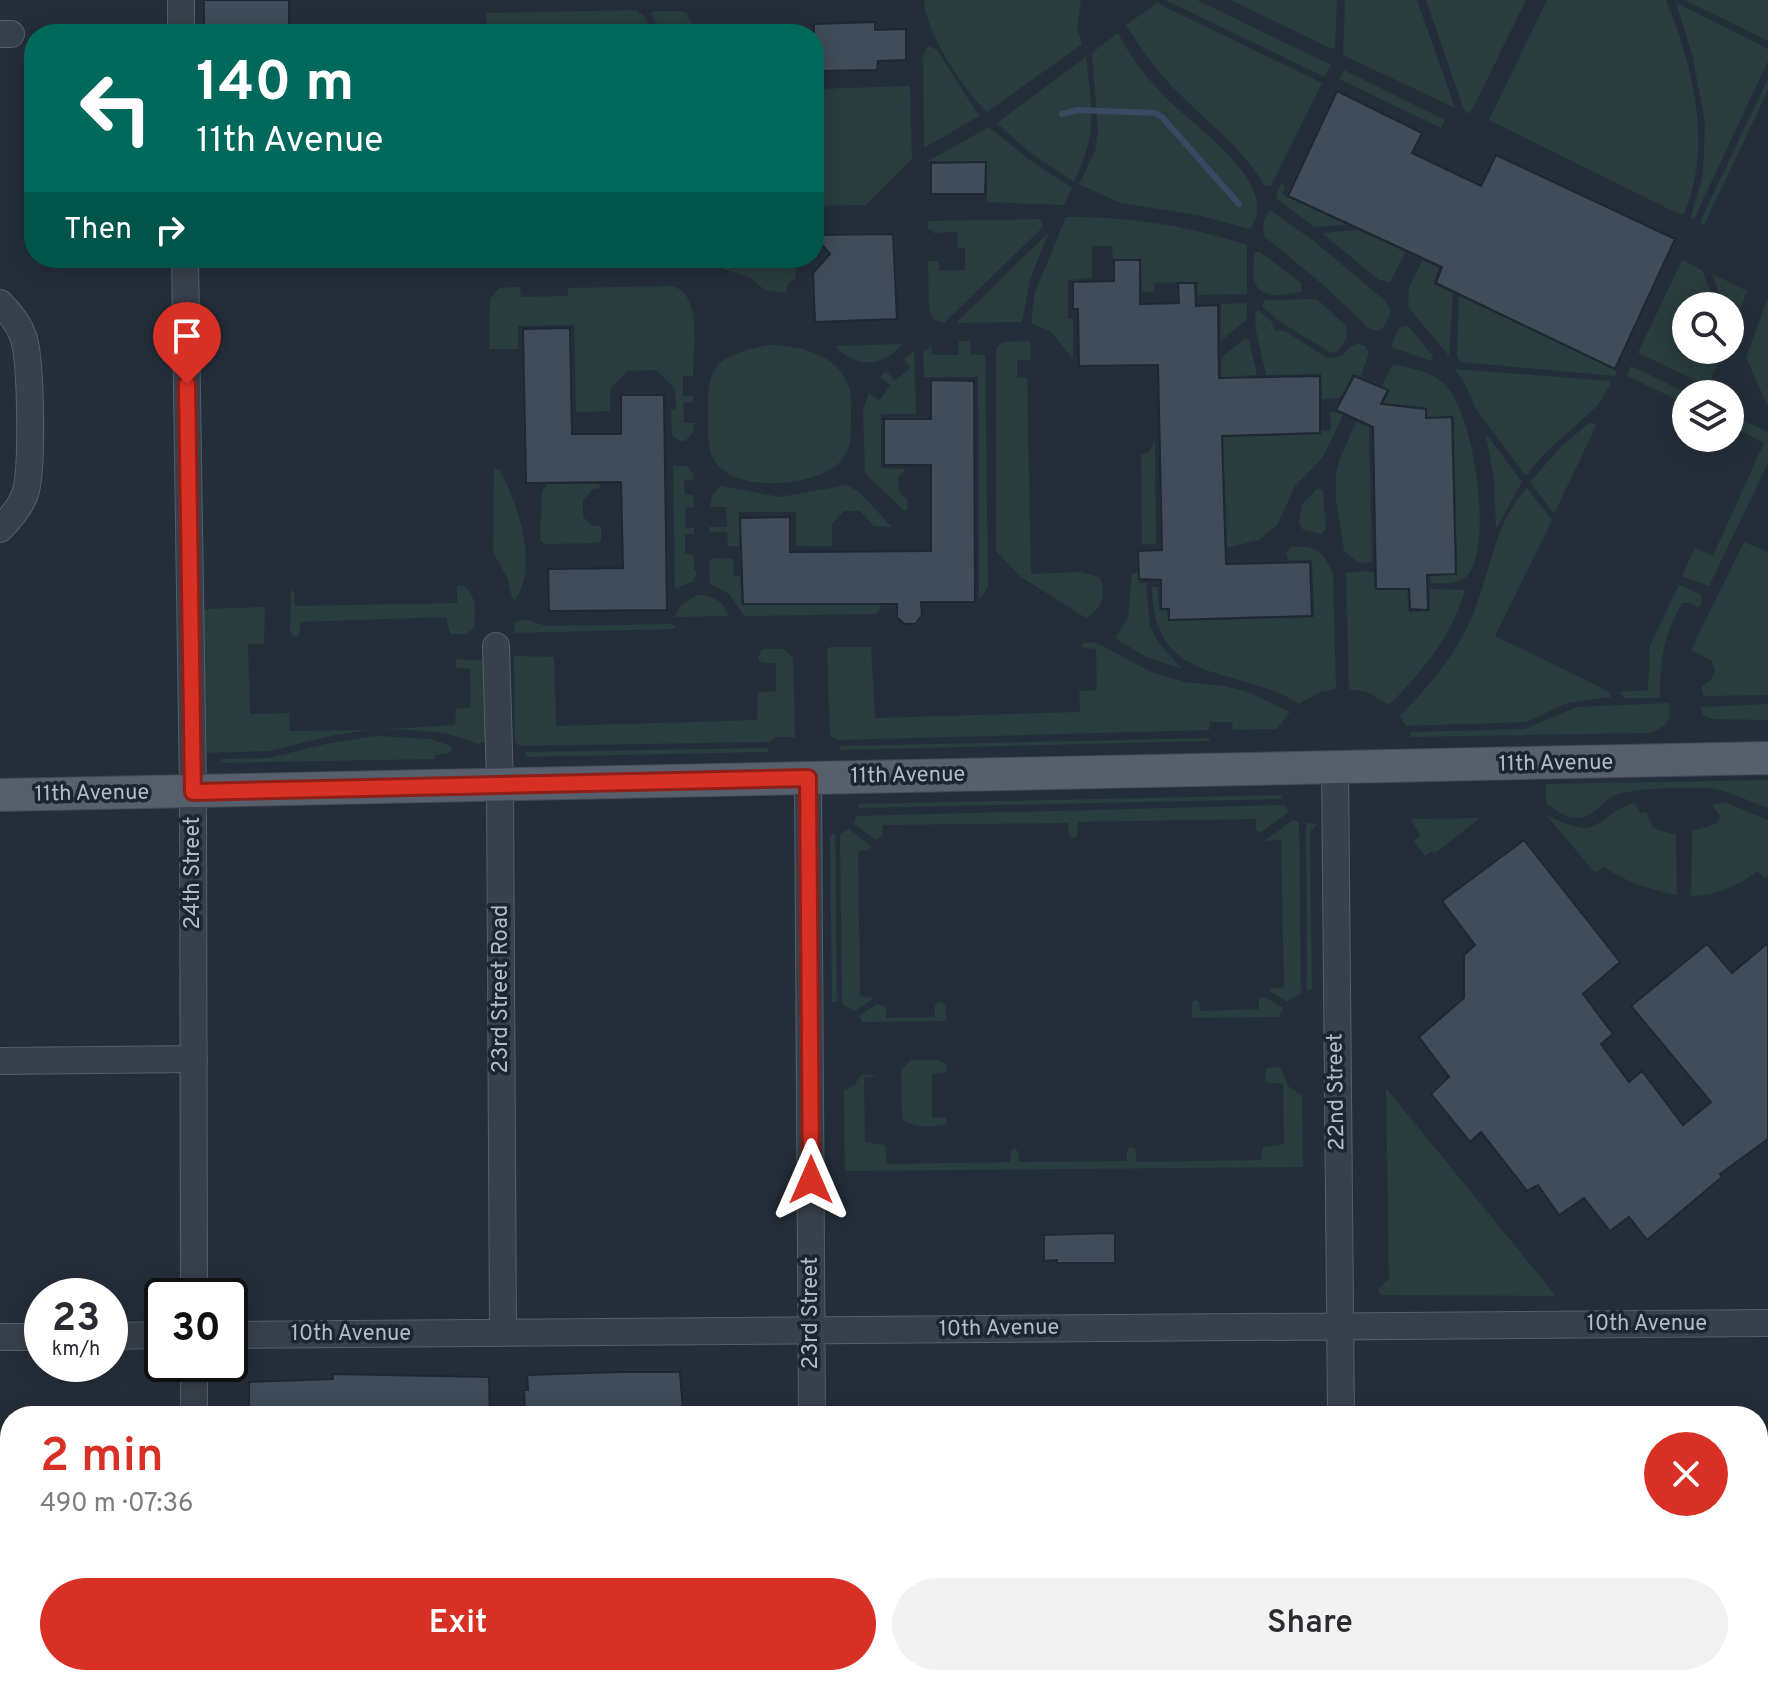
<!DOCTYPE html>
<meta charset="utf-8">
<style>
:root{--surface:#fff;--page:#f2f2f3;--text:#2b2b33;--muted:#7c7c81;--accent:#d93025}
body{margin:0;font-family:Overpass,sans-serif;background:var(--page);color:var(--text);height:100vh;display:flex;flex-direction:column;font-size:30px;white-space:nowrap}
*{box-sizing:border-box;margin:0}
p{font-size:26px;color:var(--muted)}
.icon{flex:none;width:44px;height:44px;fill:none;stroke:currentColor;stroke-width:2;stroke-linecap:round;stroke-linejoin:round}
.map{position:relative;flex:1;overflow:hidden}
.sheet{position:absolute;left:0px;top:1406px;width:1768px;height:280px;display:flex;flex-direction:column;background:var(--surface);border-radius:32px 32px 0 0;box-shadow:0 4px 20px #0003}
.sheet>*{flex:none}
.guide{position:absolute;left:24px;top:24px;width:800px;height:244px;border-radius:32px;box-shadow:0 4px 20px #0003;background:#00695c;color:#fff;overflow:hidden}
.controls{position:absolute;left:1672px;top:292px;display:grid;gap:16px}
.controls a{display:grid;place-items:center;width:72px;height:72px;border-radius:50%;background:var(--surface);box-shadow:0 4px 20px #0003;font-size:40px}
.speed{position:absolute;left:24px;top:1278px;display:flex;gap:16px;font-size:40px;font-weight:700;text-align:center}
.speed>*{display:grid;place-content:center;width:104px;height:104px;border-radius:50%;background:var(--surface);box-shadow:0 4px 20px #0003;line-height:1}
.speed small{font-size:20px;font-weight:400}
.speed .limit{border:4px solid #111;border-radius:12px;background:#fff;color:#111}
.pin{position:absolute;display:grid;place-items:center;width:68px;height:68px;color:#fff;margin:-82px -34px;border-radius:50% 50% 50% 0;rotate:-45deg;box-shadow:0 0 8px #0007}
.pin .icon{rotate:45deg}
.me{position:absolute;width:88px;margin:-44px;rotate:0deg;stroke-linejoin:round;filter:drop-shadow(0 0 6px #0008)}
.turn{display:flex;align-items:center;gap:28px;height:168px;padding:0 40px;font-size:36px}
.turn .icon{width:104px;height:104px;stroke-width:2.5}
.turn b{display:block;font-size:56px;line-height:68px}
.then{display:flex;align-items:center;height:76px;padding:0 40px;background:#0003;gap:16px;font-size:30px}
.round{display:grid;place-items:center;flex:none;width:84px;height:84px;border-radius:42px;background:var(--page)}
.summary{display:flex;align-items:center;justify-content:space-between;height:136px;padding:0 40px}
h1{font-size:48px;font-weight:600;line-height:60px;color:var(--accent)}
.button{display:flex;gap:16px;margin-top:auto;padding:16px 40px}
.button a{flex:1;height:92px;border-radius:48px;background:var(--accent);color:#fff;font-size:32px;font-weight:600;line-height:92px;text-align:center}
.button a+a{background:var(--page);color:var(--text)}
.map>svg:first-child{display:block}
.green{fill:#293d3e}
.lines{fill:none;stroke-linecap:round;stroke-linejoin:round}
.stream{stroke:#394961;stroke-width:6}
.building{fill:#404c59;stroke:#1f2732;stroke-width:2}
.minor-casing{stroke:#565e69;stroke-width:28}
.major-casing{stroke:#414954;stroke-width:34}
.minor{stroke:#38404b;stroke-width:26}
.major{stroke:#565f6b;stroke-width:32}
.route-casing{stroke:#8d1f18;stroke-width:20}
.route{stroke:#d93025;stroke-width:14}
.labels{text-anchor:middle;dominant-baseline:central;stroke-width:7;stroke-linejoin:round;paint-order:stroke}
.street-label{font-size:22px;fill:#b3bbc6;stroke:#1d2530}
</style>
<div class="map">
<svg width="1768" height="1686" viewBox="0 0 1768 1686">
<rect width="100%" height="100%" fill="#242e3a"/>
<path class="green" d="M 927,0 L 1081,0 L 1077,28 L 1082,44 L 987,112 C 964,90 927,35 924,2 Z
M 1165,0 L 1197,0 L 1331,65 L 1325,77 Z
M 1231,0 L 1337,0 L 1335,48 L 1332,49 Z
M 1345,0 L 1417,0 L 1455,108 L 1343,55 Z
M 1426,0 L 1526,0 L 1470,114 L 1464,110 Z
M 1547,0 L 1666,0 C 1693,66 1713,145 1684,214 L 1681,215 L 1489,120 Z
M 1685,0 L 1768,0 L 1768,41 Z
M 1157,3 L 1322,83 L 1271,186 L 1265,186 C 1240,144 1200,117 1167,81 C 1151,64 1139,45 1126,25 Z
M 1676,3 L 1768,49 L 1768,61 L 1694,219 L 1691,217 L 1703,174 L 1705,122 L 1692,54 Z
M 636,10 L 645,17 L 651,33 L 487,34 L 486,13 Z
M 654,11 L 682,11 L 687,14 L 696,34 L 661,34 L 651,13 Z
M 1118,33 C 1130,57 1147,78 1166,98 C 1191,123 1262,171 1257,212 C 1257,218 1253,224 1250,229 L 1202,216 L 1121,203 L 1079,184 L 1095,151 L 1098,131 L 1092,53 Z
M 928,46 L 937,50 L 979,116 L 924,148 L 923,55 Z
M 1086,57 C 1092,110 1098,132 1074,182 L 1029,152 L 997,123 Z
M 1344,70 L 1445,120 L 1441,128 L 1339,79 Z
M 1768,79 L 1768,90 L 1704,225 L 1700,222 Z
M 910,86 L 912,159 L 866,205 L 814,206 L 814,89 Z
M 989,127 L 1028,159 L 1072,188 L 1064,205 L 987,202 L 987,161 L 928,161 Z
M 1281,184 L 1285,186 L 1282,194 L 1347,225 L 1315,227 L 1278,200 L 1276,195 Z
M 1270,210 L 1314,241 L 1385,301 L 1391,311 L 1384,327 L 1377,331 L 1368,328 L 1328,289 L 1264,236 L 1263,223 Z
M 1066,217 C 1132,217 1184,225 1247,245 L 1247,294 L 1198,295 L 1197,282 L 1154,283 L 1154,292 L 1142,292 L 1141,259 L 1113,259 L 1112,246 L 1092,246 L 1092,278 L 1068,280 L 1068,319 L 1073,319 L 1073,359 L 1051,332 L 1031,323 L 1035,292 Z
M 1040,219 L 1043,227 L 944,323 L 933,319 L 929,311 L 928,261 L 939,261 L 939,271 L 965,270 L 965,248 L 958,248 L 957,232 L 933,233 L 932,229 L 927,229 L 929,221 Z
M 1358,230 L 1406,252 L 1390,282 L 1379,280 L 1322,233 Z
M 1049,232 L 1030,279 L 1022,322 L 956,323 Z
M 1255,252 L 1260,252 L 1301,283 L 1301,292 C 1262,300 1248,294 1255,252 Z
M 711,258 L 795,258 L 796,278 L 789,282 L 785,293 L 765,290 L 749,277 L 723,269 Z
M 1682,260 L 1702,270 L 1716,306 L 1686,306 L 1686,350 L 1724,350 L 1708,386 L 1638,353 Z
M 1422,261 L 1439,268 L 1433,284 L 1453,293 L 1449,356 L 1408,307 L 1409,287 Z
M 1712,274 L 1747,291 L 1733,329 L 1730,306 L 1724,306 Z
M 671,286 C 703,292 693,350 693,376 L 683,376 L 683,396 L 693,396 L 693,402 L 683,403 L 684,423 L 694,423 L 693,432 L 685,441 L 679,441 L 672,435 L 671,410 L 676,409 L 675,389 L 656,370 L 627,371 L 610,389 L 610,411 L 576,412 L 574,325 L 518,326 L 518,349 L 489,349 L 490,299 L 499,288 L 520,287 L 521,297 L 568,296 L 568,288 Z
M 1459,296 L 1617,371 L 1615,376 L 1460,362 L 1457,356 Z
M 1317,299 L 1346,326 L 1347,337 L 1337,352 L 1331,353 L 1277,320 L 1262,306 L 1265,300 Z
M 1767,300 L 1768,301 L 1768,407 L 1746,357 Z
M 1247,303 L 1247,319 L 1221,341 L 1221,304 Z
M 1258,310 L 1272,322 L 1275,331 L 1285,331 L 1327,358 L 1342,356 C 1349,348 1354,340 1365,346 L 1369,353 L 1361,376 L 1353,374 L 1340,398 L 1322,399 L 1321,374 L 1266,375 L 1256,331 L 1255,313 Z
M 1403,326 L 1408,326 L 1433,356 L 1432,361 L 1391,347 L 1398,329 Z
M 1245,338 L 1249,340 L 1257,375 L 1237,376 L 1237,401 L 1222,402 L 1221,358 Z
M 959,341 L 970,341 L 971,355 L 985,355 L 988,587 L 979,600 L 978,377 L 924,377 L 923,352 L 931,346 L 932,355 L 958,355 Z
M 1030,341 L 1031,360 L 1017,360 L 1017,378 L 1027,378 L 1031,574 L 1081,572 L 1099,577 C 1108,592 1101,610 1086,618 L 1021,577 L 996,551 L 996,349 L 1002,342 Z
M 902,344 C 883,368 855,368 835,346 Z
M 769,345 C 799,345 838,354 849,387 C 852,397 851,408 851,418 C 851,433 852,449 840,462 C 816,487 731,495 713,458 C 707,446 708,430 708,416 C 707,364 716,356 769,345 Z
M 914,351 L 916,414 L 881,414 L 881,468 L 906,469 L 898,477 L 899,492 L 907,500 L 907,510 L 903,510 L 865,473 L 863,410 L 869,393 L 879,401 L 891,385 L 880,377 L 886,371 L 895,381 L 910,368 L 904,359 Z
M 1392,365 C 1410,367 1429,371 1443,383 C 1474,410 1492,538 1470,572 C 1461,586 1444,583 1430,583 L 1430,576 L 1457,574 L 1454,417 L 1427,417 L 1426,408 L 1383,403 L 1390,390 L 1382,386 Z
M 1631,366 L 1689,394 L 1686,394 L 1686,404 L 1627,376 Z
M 1455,369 L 1611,381 L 1611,384 L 1597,406 L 1544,454 L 1526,476 L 1476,409 L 1465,384 Z
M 1330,412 L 1337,412 L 1343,415 L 1323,457 L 1295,486 L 1277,525 L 1259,540 L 1227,548 L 1223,437 L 1321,434 L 1321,431 L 1331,430 Z
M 1730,414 L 1768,432 L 1768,463 L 1709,586 L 1682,576 L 1695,548 L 1713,556 L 1764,443 L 1730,425 Z
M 1356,422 L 1369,427 L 1372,562 L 1359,563 L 1344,551 L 1336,500 L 1336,474 L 1339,461 Z
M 1589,423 L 1594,423 L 1596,426 L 1554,514 L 1530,482 L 1561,447 Z
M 1487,435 L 1522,482 L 1496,529 L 1494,479 L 1486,436 Z
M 1155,441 L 1156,544 L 1142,544 L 1141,455 L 1149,452 Z
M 673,466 L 687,466 L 693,474 L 693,480 L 684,481 L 685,495 L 693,495 L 694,507 L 685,508 L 686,528 L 694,528 L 694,534 L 685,534 L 685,554 L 694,555 L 694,570 L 697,571 L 694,581 L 675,589 Z
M 494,469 L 499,469 C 518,503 539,565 515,600 L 512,598 L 507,577 L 493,552 Z
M 599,484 L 600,488 L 593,489 L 583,500 L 583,517 L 593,526 L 601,526 L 601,540 L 598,543 L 544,544 L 540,540 L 542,491 L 548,484 Z
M 847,485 L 859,492 L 892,527 L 874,526 L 860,511 L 844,511 L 832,524 L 832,546 L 796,546 L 796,512 L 739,512 L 739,546 L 728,546 L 727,532 L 709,532 L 709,527 L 727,527 L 726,507 L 710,507 L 712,496 L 720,486 L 780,497 Z
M 1527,488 L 1552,520 L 1495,636 L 1602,688 L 1611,694 L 1611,697 L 1567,703 L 1526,722 L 1406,726 L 1400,716 C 1431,684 1457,654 1474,612 C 1490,572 1496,519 1527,488 Z
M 1317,489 L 1321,489 L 1323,492 L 1326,528 L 1322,534 L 1303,530 L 1299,523 L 1302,504 Z
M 1744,542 L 1768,552 L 1768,695 L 1704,696 L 1701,687 L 1711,680 L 1715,671 L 1712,661 L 1691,650 Z
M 1291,547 C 1320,545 1322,552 1333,574 L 1336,689 L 1320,692 L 1299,704 C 1236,663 1153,689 1152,587 L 1158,587 L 1159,610 L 1167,610 L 1168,621 L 1314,617 L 1312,560 L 1288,560 L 1286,552 Z
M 712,558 L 733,559 L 734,576 L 740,576 L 742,605 L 879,605 L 881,608 L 876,614 L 746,616 L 743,614 L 729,594 L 710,584 L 709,562 Z
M 1363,571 L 1374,573 L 1375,590 L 1407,590 L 1409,612 L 1430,611 L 1430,589 L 1465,590 C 1452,636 1422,672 1389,705 L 1367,692 L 1349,689 L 1346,573 Z
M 1132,573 L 1138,573 L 1139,583 L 1146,583 L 1150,626 L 1158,642 L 1182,669 L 1146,657 L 1115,638 L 1128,618 Z
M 463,585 C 477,596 476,611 474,628 L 466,634 L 450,634 L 446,617 L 301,622 L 299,637 L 293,636 L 290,631 L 291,590 L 294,592 L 295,606 L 457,603 L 457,586 Z
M 1679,585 L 1700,594 L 1702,602 L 1699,608 L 1690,603 L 1682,603 C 1663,637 1660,660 1660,698 L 1624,698 L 1619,692 L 1648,690 L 1650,645 Z
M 202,590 L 204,609 L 265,607 L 264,644 L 248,644 L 250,714 L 289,713 L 290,731 L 370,730 L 334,735 L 270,751 L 200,753 Z
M 697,595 C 711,595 725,601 728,616 L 674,617 L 681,605 Z
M 524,619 L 546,626 L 672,624 L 676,627 L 672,629 L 514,633 L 515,622 Z
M 1095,642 L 1151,672 L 1186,682 L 1224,686 L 1248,692 L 1290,712 L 1277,729 L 1233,730 L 1232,722 L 1210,722 L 1209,730 L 837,740 L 830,735 L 827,649 L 830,647 L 871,647 L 875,718 L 1080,712 L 1079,691 L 1097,690 L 1096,649 L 1080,647 L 1084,643 Z
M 764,649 L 784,649 L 793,658 L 795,739 L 792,737 L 775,737 L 769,742 L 521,746 L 515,742 L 514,656 L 554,657 L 556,726 L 757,720 L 758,693 L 776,691 L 776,663 L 763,663 L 758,660 L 760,652 Z
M 461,659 L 484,661 L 487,741 L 477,744 C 447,729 407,729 374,730 L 455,725 L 456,709 L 471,707 L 470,669 L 455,667 L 456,660 Z
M 1668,703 C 1673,720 1665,728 1650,733 L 1411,737 L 1410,732 L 1524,729 L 1577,707 Z
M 1768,704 L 1768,720 L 1713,719 L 1703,715 L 1700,707 Z
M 376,736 L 431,739 L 453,747 L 449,753 L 435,755 L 435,759 L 220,763 L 222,759 L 269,758 L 325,744 Z
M 1209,738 L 1209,741 L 841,750 L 840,746 Z
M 768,748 L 768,752 L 525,757 L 525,752 Z
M 1768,780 L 1768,808 C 1751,802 1733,793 1715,789 C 1698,786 1631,788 1615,795 C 1602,801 1594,817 1579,818 C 1566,819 1556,810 1546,803 L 1546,784 Z
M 1281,795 L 1282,799 L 859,808 L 859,804 Z
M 1725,802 L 1768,820 L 1768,875 L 1765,878 L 1757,871 C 1738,886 1716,896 1691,896 L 1692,831 L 1716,824 L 1721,817 L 1712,805 Z
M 1635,803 L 1640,813 L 1646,812 L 1653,828 L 1676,835 L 1677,895 C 1649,889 1627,883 1604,867 L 1595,873 L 1547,816 C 1558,820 1572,827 1584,828 C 1599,829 1615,806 1635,803 Z
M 1284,805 L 1289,812 L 1261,832 L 1256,831 L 1256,819 L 1078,822 L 1077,836 L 1073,838 L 1069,835 L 1068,823 L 883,825 L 882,836 L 876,840 L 854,824 L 856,816 Z
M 1480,818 L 1435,853 L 1432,851 L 1425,856 L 1414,841 L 1420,836 L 1411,819 Z
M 1293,820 L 1299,822 L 1301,993 L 1287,1002 L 1270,991 L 1270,988 L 1284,987 L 1281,840 L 1264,841 Z
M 1306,823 L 1317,824 L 1310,832 L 1312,989 L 1307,991 Z
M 849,829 L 871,846 L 869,850 L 858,851 L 860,996 L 874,998 L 855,1011 L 842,1004 L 840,834 Z
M 835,834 L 837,1002 L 832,1002 L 830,835 Z
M 1265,997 L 1283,1008 L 1279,1017 L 1192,1018 L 1192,1003 L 1195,1000 L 1199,1001 L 1200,1011 L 1259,1009 L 1259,998 Z
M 941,1002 L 945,1004 L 946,1021 L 862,1022 L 859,1016 L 877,1004 L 886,1007 L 886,1018 L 935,1017 L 935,1005 Z
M 911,1060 L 939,1060 L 947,1066 L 946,1072 L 932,1074 L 932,1117 L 946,1118 L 947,1124 C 933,1127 912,1129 902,1118 L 901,1070 Z
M 1280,1067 L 1288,1086 L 1302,1096 L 1303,1167 L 845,1171 L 844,1090 L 854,1086 L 861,1075 L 880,1075 L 864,1078 L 865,1142 L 885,1145 L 887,1164 L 1010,1162 L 1011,1150 L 1015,1148 L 1018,1152 L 1019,1162 L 1127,1161 L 1127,1151 L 1130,1147 L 1135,1149 L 1137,1162 L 1261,1160 L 1263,1147 L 1284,1144 L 1283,1084 L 1265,1082 L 1266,1068 Z
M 1386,1088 L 1556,1296 L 1380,1295 L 1378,1289 L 1389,1279 Z"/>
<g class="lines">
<path class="stream" d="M 1062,114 L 1077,110 L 1155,113 L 1162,117 L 1239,204"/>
</g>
<path class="building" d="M 204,0 L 289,0 L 289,34 L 204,34 Z
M 875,22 L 875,30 L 906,29 L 906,60 L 878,61 L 877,70 L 814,71 L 814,24 Z
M 1337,91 L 1422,133 L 1412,153 L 1481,186 L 1496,155 L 1675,239 L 1615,369 L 1436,283 L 1442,267 L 1288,196 Z
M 986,162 L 985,194 L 931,194 L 931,163 Z
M 893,234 L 897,319 L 815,322 L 813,273 L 830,254 L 814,235 Z
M 1114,260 L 1140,260 L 1140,304 L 1179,303 L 1178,283 L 1195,283 L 1196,306 L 1218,305 L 1219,378 L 1320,376 L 1320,433 L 1222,436 L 1226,564 L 1310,562 L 1312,616 L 1169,620 L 1169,609 L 1161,609 L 1161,580 L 1139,579 L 1138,551 L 1162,550 L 1158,365 L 1079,366 L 1078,309 L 1073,309 L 1073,282 L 1114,281 Z
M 570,328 L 572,434 L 621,434 L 621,395 L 664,395 L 667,610 L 549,611 L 548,569 L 623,568 L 621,482 L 526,483 L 523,329 Z
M 1354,376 L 1388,390 L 1381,404 L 1426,409 L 1426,418 L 1452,417 L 1456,574 L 1427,575 L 1428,610 L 1410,609 L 1409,589 L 1376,589 L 1373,427 L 1336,410 Z
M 931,380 L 974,381 L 975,602 L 921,602 L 922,615 L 915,624 L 904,624 L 897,617 L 897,604 L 743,604 L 740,518 L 790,517 L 790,552 L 931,551 L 931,465 L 884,465 L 884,419 L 931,419 Z
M 1524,840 L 1620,962 L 1583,994 L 1613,1034 L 1601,1044 L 1629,1082 L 1642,1071 L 1683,1125 L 1711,1102 L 1631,1006 L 1707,944 L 1732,973 L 1768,943 L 1768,1139 L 1720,1174 L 1722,1177 L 1647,1240 L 1629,1217 L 1610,1231 L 1584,1198 L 1559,1215 L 1538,1185 L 1527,1191 L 1481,1132 L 1470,1142 L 1431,1094 L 1449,1077 L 1419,1037 L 1464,998 L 1464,955 L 1475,945 L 1442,901 Z
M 1115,1233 L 1115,1263 L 1057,1263 L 1057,1260 L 1044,1261 L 1044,1235 Z
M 620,1372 L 680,1372 L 683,1411 L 679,1412 L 679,1416 L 529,1416 L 529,1412 L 525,1412 L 524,1390 L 528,1390 L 527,1375 Z
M 333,1374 L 489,1377 L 490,1416 L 261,1416 L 261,1410 L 249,1413 L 249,1382 L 333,1379 Z"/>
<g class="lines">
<g class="minor-casing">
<path id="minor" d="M 181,0 L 181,34
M 0,34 L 11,34
M 185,258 L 193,792 L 194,1296
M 0,303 C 10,313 20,326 24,339 C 31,364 33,471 25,494 C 20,508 10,519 0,529
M 496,646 L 500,785 L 503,1333
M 1335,767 L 1341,1416
M 808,778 L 812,1416
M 0,1061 L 194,1059
M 230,1335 L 1768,1323
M 110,1336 L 162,1335
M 0,1337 L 42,1337
M 194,1364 L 194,1416
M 195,1676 L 195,1686
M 814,1676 L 814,1686
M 1343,1676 L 1343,1686"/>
</g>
<g class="major-casing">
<path id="major" d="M 0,795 L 1768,758"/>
</g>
<use href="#minor" class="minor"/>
<use href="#major" class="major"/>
</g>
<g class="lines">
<g class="route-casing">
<path id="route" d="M 187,384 L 193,792 L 808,778 L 811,1180"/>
</g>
<use href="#route" class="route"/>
</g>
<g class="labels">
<g class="street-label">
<text transform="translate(1556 764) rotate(-1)">11th Avenue</text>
<text transform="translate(908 776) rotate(-1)">11th Avenue</text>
<text transform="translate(92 794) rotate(-1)">11th Avenue</text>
<text transform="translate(193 873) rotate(-90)">24th Street</text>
<text transform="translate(501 989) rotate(-90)">23rd Street Road</text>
<text transform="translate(1337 1092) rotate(-91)">22nd Street</text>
<text transform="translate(811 1313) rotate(-90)">23rd Street</text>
<text x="1647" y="1324">10th Avenue</text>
<text transform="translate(999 1329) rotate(-1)">10th Avenue</text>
<text x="351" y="1334">10th Avenue</text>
</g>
</g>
</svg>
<div class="controls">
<a><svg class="icon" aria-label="search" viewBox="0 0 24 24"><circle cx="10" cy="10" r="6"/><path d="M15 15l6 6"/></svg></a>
<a><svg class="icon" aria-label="layers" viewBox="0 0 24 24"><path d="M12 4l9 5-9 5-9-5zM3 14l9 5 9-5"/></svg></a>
</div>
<div class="speed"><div>23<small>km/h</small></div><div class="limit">30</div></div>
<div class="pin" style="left:187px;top:384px;background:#d93025"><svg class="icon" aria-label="arrive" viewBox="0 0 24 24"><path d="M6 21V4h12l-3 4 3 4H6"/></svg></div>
<svg class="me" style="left:811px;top:1180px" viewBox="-20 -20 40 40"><path d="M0-17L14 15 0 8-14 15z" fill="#d93025" stroke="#fff" stroke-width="4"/></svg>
<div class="guide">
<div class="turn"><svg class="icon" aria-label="left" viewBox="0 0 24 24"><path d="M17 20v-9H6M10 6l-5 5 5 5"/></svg><div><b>140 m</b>11th Avenue</div></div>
<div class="then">Then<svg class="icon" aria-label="right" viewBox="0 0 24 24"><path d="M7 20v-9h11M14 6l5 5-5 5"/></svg></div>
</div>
<section class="sheet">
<div class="summary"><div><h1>2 min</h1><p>490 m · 07:36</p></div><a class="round" style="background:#d93025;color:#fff"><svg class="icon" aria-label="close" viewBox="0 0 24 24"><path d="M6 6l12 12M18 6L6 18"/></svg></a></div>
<div class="button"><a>Exit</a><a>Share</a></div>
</section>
</div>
